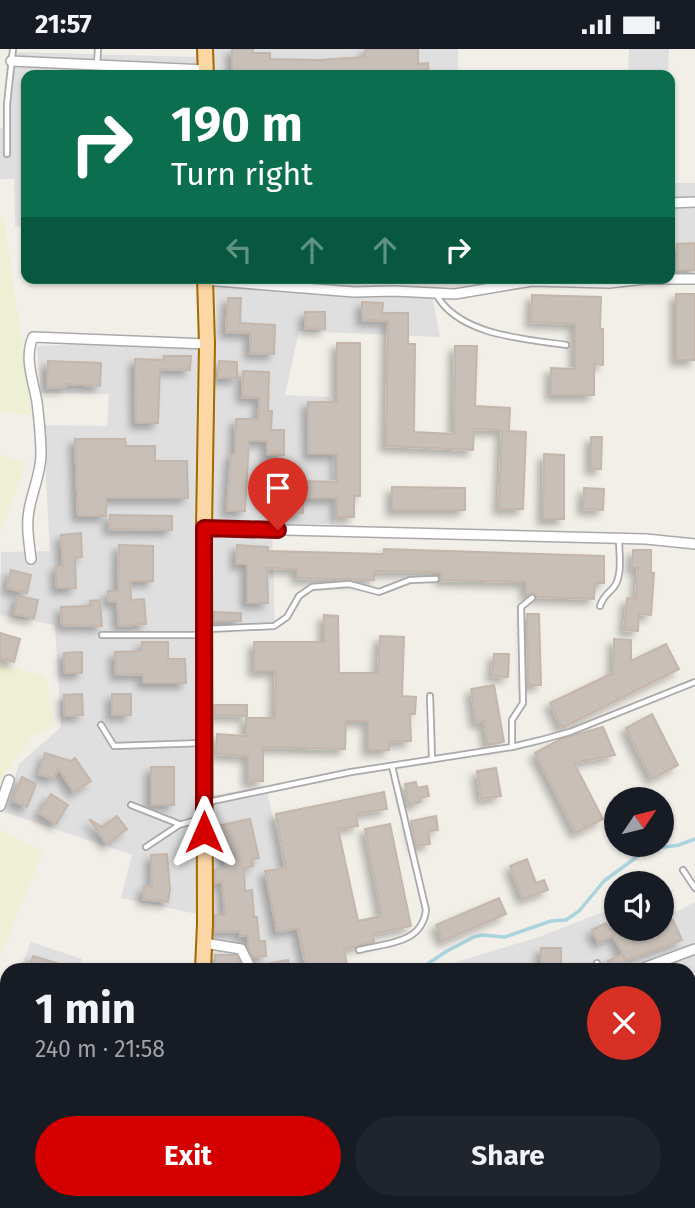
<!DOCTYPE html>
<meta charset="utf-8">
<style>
:root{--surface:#171b24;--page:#20242c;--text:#f1f3f6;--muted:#9ea1a6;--accent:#d40000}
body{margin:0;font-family:"Fira Sans",sans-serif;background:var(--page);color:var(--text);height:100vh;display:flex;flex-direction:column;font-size:26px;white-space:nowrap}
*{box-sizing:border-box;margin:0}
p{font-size:23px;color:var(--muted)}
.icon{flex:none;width:38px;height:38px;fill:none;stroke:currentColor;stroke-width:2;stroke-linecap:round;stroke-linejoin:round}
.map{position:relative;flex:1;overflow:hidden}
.drawer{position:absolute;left:0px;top:914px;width:696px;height:247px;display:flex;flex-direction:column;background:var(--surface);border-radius:21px 21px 0 0;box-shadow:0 2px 5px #0004}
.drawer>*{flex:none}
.hud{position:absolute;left:21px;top:21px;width:654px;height:214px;border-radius:14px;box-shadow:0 2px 5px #0004;background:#0b6e4f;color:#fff;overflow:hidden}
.needle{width:46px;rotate:55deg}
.fabs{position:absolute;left:604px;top:738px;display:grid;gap:14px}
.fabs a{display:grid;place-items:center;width:70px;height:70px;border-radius:50%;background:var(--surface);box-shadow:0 2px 5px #0004;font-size:35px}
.pin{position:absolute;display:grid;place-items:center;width:60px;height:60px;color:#fff;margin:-72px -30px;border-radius:50% 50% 50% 0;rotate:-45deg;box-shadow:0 0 7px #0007}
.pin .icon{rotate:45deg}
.me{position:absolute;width:77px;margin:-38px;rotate:0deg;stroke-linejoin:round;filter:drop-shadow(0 0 5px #0008)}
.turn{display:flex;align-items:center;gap:24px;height:147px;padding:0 35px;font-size:32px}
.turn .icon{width:91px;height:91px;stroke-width:2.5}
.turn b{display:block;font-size:49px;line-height:60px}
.lanes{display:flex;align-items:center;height:66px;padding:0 35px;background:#0003;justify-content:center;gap:35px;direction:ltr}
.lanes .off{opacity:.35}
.round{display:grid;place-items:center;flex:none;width:74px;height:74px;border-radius:37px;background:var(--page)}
.overview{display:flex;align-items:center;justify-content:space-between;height:119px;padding:0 35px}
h1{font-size:42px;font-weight:700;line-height:52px}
.cta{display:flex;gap:14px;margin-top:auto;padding:14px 35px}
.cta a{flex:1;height:80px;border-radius:42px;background:var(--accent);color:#fff;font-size:28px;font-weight:700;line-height:80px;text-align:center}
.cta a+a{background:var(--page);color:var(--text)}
.status{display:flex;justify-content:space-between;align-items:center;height:49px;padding:0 35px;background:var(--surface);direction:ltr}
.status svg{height:19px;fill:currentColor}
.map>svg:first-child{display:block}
.residential{fill:#e0dfdf}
.farmland{fill:#eef0d5}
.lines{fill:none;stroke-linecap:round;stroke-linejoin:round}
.stream{stroke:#aad3df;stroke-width:3.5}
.building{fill:#c7bfb8;stroke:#c4b6ab;stroke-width:2;filter:url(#shadow)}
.service-casing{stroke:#a9a9a9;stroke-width:8}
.minor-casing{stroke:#a9a9a9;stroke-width:12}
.primary-casing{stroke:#a06b00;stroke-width:18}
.service{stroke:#fff;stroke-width:4.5}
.minor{stroke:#fff;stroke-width:9}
.primary{stroke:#fcd6a4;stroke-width:14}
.route-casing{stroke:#8a0000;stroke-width:18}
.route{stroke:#d40000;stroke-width:12}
</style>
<div class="status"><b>21:57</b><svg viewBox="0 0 49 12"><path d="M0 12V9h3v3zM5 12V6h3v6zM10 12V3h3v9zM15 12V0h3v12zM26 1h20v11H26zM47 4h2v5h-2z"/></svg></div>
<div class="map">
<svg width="695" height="1159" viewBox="0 0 695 1159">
<defs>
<filter id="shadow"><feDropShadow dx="-5.5" dy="5.5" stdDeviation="3.5" flood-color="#0004"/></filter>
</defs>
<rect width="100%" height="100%" fill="#f2efe9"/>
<path class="residential" d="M 198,0 L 458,0 L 458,26 L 26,26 L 26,178 L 15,177 L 14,130 L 0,130 L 0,79 L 6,80 L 14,3 L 197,8 Z
M 629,0 L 669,0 L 668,26 L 628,26 Z
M 670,134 L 695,134 L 695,228 L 670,228 Z
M 215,229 L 286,229 L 286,232 L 431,239 L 440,288 L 299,282 L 285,346 L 330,348 L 334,475 L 272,475 L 275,580 L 199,575 L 197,749 L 266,737 L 305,920 L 197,920 L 197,865 L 121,849 L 132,806 L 4,763 L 19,715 L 61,678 L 55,576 L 0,566 L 1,503 L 50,502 L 43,376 L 107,377 L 109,345 L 41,344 L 37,297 L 216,289 Z
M 695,853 L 695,1159 L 153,1159 L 153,1153 L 690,1153 L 690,920 L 440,920 L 449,915 L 536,889 L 616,858 L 616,880 L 632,880 L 635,884 L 643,880 L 662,880 L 662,870 Z
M 31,893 L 82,910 L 77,920 L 20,920 Z"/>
<path class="farmland" d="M 0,168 L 4,168 L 32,366 L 0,362 Z
M 0,406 L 26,413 L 0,486 Z
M 0,615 L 46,627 L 53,676 L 33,687 L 5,724 L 0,741 Z
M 0,781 L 43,803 L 0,909 Z"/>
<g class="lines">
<path class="stream" d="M 420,920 L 447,902 L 474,888 L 482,886 L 505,888 L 551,872 L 566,871 L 579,862 L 604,832 L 642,804 L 649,800 L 679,796 L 695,790
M 0,989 L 7,990"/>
</g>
<path class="building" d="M 232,0 L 253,0 L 253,4 L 270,4 L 270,10 L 319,11 L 365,8 L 365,0 L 418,0 L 418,15 L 428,14 L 429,26 L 232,26 Z
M 695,194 L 695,221 L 678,221 L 677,195 Z
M 676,245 L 695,245 L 695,311 L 676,311 Z
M 532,246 L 601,248 L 600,280 L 603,280 L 603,316 L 594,315 L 594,346 L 551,346 L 551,319 L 575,320 L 575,275 L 531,273 Z
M 228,249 L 241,249 L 240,274 L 275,276 L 274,305 L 250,304 L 251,284 L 226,283 Z
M 362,253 L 383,254 L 382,264 L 408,264 L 408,295 L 415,295 L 414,383 L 454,385 L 455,297 L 477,297 L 475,357 L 510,359 L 509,382 L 506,382 L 526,383 L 523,460 L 499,460 L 502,381 L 474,380 L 473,401 L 386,397 L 388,272 L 362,271 Z
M 305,263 L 325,263 L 325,280 L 305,279 Z
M 337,294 L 360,294 L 360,447 L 354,447 L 354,468 L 337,468 L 337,449 L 303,449 L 303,464 L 279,463 L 279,425 L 304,425 L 304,432 L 337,433 L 337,405 L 309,405 L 308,353 L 337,353 Z
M 164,307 L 191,307 L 190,321 L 160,320 L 158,374 L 136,374 L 135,310 L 164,311 Z
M 48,312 L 101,314 L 100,337 L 66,335 L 65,339 L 47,338 Z
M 219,312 L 237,313 L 237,329 L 218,329 Z
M 243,322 L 269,323 L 268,362 L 272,362 L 271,381 L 284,381 L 284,406 L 267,406 L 267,392 L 249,392 L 245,462 L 227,462 L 231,405 L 235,405 L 236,370 L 258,370 L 260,349 L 242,348 Z
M 591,388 L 602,388 L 601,420 L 591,420 Z
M 75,390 L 125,390 L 126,397 L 155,397 L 155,412 L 187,412 L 188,449 L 106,449 L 106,467 L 78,467 Z
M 544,405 L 564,406 L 564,470 L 543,470 Z
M 392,438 L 465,439 L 465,461 L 392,461 Z
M 584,439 L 604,440 L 603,461 L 583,460 Z
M 110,466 L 172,467 L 172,481 L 109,480 Z
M 81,484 L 82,508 L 75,509 L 76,539 L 57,539 L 56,517 L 63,517 L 61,486 Z
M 119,496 L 153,497 L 153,532 L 130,532 L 131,551 L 144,550 L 146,575 L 119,577 L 117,552 L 109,553 L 108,542 L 118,542 Z
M 237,496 L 268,498 L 268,502 L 384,505 L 384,500 L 604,507 L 604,534 L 595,534 L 594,550 L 537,548 L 532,544 L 526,548 L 526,533 L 441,531 L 441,523 L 374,522 L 374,531 L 297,529 L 297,520 L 267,519 L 268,554 L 247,554 L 247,515 L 236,515 Z
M 633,501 L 651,501 L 651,524 L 654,524 L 651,566 L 639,565 L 638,582 L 624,581 L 627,549 L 636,550 L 638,519 L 632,519 Z
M 11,521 L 31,526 L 27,544 L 7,539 Z
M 18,547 L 38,551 L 34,569 L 14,565 Z
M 100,551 L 102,577 L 62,576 L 61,558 L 90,557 L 90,552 Z
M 214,563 L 241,564 L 241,572 L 214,572 Z
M 527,565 L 539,565 L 541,636 L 528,636 Z
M 324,566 L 338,567 L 339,624 L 378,624 L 380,587 L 404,588 L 402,647 L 416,648 L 415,665 L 410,665 L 411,692 L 389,693 L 389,701 L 368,701 L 368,672 L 346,672 L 345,700 L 263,698 L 263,732 L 248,733 L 248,707 L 216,705 L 217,685 L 246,687 L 246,669 L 275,669 L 276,622 L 254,622 L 254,593 L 324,593 Z
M 0,584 L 20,590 L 14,613 L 0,609 Z
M 614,590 L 631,591 L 631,612 L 666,595 L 679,620 L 562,679 L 550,654 L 613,624 Z
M 142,593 L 168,593 L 168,610 L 185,610 L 186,634 L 143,634 L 143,625 L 116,626 L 115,603 L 142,602 Z
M 82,603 L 82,624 L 65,624 L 64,604 Z
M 494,605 L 509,605 L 508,628 L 492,627 Z
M 494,636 L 504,693 L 488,696 L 484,672 L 476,674 L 471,640 Z
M 82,645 L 83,666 L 65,667 L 64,646 Z
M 112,645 L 131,645 L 131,666 L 112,666 Z
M 214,656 L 247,656 L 247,667 L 214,666 Z
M 652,665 L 678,716 L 652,730 L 626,679 Z
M 603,678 L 615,706 L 574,714 L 603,770 L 576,784 L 535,704 L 561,690 Z
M 45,704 L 71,712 L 75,709 L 91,732 L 74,743 L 58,719 L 54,729 L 39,725 Z
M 151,718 L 174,718 L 174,756 L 151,756 Z
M 496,719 L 501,747 L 481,750 L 477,722 Z
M 22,728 L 36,735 L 27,758 L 13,752 Z
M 416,733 L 417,739 L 427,737 L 429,747 L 419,749 L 420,753 L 409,756 L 405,735 Z
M 384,743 L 387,760 L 356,765 L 358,777 L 338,780 L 358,872 L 382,867 L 365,780 L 390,775 L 411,877 L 373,885 L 374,893 L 344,900 L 348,920 L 307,920 L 298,879 L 277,883 L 272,857 L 265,822 L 286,819 L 276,765 Z
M 51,745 L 68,756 L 56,775 L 39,764 Z
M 117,767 L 127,780 L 107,795 L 89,770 L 102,778 Z
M 436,767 L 438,781 L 428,782 L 430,795 L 416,797 L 411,772 Z
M 250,770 L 259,809 L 252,810 L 253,817 L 244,819 L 245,842 L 252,841 L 254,868 L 257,868 L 259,892 L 265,892 L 266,907 L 253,908 L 249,901 L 248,886 L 240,887 L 240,882 L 214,883 L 215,866 L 225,866 L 222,832 L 215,834 L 214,821 L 226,818 L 217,777 Z
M 167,805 L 170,841 L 168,853 L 143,850 L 144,837 L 152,838 L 151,806 Z
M 527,810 L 536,834 L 544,831 L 548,841 L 523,850 L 510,817 Z
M 499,849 L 506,865 L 443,892 L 436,876 Z
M 673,871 L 682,891 L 626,911 L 613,886 L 599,894 L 592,881 L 606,874 L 610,880 L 627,880 L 634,893 L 666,880 L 664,875 Z
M 541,899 L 561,899 L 561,920 L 541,920 Z
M 622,905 L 628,916 L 620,920 L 612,920 L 608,912 Z
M 215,906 L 236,906 L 243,920 L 215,920 Z
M 33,907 L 70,918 L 70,920 L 29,920 Z
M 288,911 L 290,920 L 262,920 L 261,916 Z"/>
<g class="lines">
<g class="service-casing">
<path id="service" d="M 97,15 L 98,0
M 7,105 L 7,55 L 13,0
M 436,245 C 458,286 524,290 566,296
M 600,557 C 603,547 608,545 614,538 C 623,526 619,504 619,490
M 208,580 L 274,577 L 287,568 L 299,547 L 312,538 L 349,535 L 379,543 L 410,531 L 436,530
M 102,586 L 202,586
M 430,647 L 432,710
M 101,676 L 114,697 L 203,694
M 512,698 L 512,671 L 523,654 L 521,558 L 532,549
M 208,753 L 351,723 L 512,698 L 541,691 L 570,683 L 695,633
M 131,756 L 179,775
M 146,798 L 179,776 L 203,769
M 683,821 L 695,839
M 359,901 C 387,894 422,895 426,861 L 392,717
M 597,914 L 599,920
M 0,953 L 7,954
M 399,1153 L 406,1159"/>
</g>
<g class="minor-casing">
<path id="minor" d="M 11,12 L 206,21
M 670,154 L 695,153
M 205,231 L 354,243 L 394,242 L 455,245 L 532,232 L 609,234 L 645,230 L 695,230
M 204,479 L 646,490 L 695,495
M 31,510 C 29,493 26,477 29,461 C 32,443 40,427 41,407 C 41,390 39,370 37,353 C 33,331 24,309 33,288 L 207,295
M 0,757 L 9,731
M 204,894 L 241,900 L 251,920
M 641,920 L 695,900
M 0,968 L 7,969
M 0,1011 L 7,1013
M 690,1033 L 695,1032
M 690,1113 L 695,1120
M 526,1153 L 528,1159
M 600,1153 L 602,1159
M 440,1159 L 455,1153"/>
</g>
<g class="primary-casing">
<path id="primary" d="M 205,0 L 206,26
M 203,920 L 205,875 L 204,479 L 207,295 L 205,229
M 217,1153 L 219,1159"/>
</g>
<use href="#service" class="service"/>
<use href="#minor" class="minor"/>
<use href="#primary" class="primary"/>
</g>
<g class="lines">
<g class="route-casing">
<path id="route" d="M 204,783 L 204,479 L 278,481"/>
</g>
<use href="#route" class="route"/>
</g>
</svg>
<div class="fabs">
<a><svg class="needle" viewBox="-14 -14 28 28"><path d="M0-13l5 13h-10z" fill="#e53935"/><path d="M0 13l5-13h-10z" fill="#9ea1a6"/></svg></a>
<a><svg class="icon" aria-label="sound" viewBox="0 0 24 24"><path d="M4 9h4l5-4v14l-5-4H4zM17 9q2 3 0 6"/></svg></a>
</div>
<div class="pin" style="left:278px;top:481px;background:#d93025"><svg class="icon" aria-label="arrive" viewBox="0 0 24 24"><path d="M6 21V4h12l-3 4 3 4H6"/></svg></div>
<svg class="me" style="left:204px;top:783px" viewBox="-20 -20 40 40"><path d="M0-17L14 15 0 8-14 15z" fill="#d40000" stroke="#fff" stroke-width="4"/></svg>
<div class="hud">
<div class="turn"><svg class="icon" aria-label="right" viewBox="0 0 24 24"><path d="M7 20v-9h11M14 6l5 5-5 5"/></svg><div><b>190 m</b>Turn right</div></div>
<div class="lanes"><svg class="icon off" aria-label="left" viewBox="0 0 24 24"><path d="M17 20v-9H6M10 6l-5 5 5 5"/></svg><svg class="icon off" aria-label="ahead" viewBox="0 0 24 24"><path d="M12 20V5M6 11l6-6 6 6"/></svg><svg class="icon off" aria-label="ahead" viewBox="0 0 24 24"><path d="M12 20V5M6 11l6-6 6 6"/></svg><svg class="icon" aria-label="right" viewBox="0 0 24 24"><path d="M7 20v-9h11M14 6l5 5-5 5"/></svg></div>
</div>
<section class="drawer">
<div class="overview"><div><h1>1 min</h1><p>240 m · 21:58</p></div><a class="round" style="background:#d93025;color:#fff"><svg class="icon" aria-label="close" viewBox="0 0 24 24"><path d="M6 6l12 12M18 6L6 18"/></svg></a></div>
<div class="cta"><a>Exit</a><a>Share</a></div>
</section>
</div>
